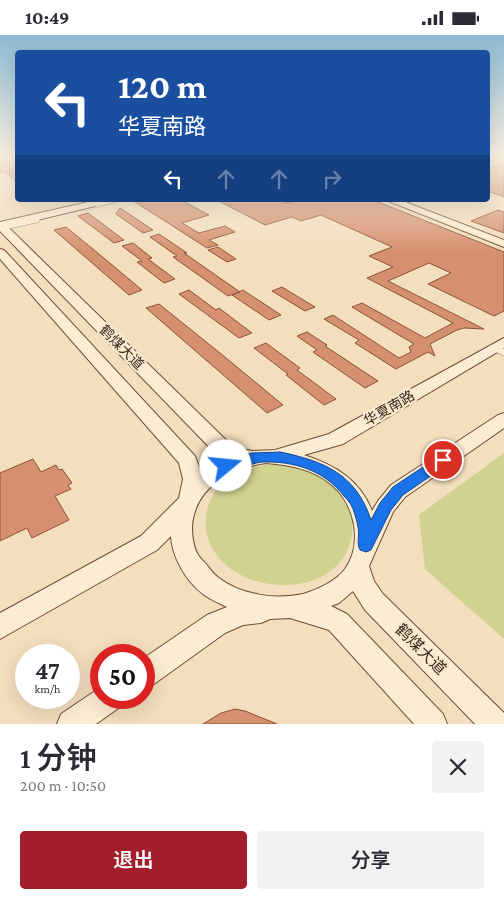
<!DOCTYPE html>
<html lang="zh">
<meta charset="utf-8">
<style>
:root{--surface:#fff;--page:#f2f2f3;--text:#2b2b33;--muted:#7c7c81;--accent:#a21e2a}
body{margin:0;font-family:"Crimson Pro","Noto Sans SC",serif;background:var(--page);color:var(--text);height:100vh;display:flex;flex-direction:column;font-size:19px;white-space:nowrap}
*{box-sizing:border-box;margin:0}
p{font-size:16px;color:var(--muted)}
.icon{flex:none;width:28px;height:28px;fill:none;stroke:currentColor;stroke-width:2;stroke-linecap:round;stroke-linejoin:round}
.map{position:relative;height:689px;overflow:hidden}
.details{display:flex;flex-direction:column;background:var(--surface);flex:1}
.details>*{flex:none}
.hud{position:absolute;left:15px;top:15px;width:475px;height:152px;border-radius:5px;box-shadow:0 5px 20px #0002;background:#1a4fa0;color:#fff;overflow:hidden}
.speed{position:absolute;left:15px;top:609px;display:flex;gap:10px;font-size:25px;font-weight:700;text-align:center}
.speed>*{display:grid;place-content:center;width:65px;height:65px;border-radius:50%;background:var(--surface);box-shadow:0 5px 20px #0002;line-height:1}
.speed small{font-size:12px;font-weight:400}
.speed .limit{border:8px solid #d22;background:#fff;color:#111}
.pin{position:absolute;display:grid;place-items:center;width:42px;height:42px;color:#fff;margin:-21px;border:2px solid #fff;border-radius:50%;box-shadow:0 1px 5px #0007}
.me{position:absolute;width:55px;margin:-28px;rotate:73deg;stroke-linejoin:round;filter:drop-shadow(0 0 4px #0008)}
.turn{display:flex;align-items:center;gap:18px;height:105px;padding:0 20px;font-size:22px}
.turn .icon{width:65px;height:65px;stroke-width:2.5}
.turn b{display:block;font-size:35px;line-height:42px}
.lanes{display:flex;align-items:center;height:48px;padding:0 20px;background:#0003;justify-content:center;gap:25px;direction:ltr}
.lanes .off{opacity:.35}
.round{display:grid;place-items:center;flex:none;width:52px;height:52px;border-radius:5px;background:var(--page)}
.head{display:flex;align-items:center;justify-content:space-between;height:85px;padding:0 20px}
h1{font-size:30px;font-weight:600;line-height:38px}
.primary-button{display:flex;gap:10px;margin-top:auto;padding:10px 20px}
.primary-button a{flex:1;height:58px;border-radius:5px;background:var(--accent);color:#fff;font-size:20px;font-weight:600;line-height:58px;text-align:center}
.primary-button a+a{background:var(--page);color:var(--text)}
.status{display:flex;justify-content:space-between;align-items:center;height:35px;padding:0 25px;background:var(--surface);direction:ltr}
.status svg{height:14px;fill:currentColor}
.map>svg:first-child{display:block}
.green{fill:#d0d290}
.building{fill:#d5916f;stroke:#8e5237}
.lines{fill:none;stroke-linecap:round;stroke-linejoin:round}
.street-casing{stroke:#8d6d54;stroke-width:1}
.secondary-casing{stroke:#6e4e38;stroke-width:2}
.street{fill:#fcecd1;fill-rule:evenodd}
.secondary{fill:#fcecd1;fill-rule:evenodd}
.route{fill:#1a73e8;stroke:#114b97}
.labels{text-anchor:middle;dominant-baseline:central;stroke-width:4.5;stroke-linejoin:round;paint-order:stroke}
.street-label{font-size:14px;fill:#3a271b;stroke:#f9e9ce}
.near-street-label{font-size:16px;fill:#3a271b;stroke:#f9e9ce}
</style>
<div class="status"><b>10:49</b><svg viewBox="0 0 49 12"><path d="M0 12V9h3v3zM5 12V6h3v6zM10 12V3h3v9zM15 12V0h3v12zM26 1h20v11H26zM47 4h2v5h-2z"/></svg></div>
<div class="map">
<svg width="504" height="689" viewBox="0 0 504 689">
<rect width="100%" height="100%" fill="#f3debd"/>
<path class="green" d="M 504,418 L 504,604 L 425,534 L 419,480 Z
M 283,429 C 384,445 368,555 279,550 C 182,544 179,428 283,429 Z"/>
<path class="building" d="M 0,121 L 9,121 L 14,125 L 18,124 L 18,148 L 5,137 L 0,138 Z
M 504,128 L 504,162 L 488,156 L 488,133 Z
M 132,165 L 181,165 L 209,180 L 182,188 L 199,198 L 225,191 L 235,197 L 209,205 L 218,210 L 207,213 Z
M 217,165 L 285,165 L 286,168 L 298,165 L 373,165 L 504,217 L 504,276 L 494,281 L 428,249 L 451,238 L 429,228 L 388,246 L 484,294 L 464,293 L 457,295 L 430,309 L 435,321 L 428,317 L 396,334 L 355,308 L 359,305 L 324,284 L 333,280 L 399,323 L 411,317 L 409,312 L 414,309 L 352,272 L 362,268 L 425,303 L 453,288 L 367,243 L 393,232 L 369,221 L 392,212 L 321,180 L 301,186 L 292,182 L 265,190 Z
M 120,173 L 153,195 L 143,198 L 116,179 Z
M 498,175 L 504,177 L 504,198 L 471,186 Z
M 88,178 L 124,205 L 114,208 L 78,181 Z
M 66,192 L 105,224 L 142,255 L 129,260 L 54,195 Z
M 159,199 L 187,218 L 184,218 L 240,257 L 228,261 L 173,222 L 177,221 L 150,202 Z
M 133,208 L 152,223 L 148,224 L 175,244 L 164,248 L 137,227 L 142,226 L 122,211 Z
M 218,212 L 236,224 L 227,227 L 208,215 Z
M 282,252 L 315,272 L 305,276 L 272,256 Z
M 189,255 L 216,275 L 219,273 L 252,298 L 239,303 L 179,259 Z
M 243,255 L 281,280 L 269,285 L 232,260 Z
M 159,269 L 220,318 L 283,370 L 267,378 L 146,273 Z
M 307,297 L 327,310 L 325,311 L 378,346 L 365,353 L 313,317 L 317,315 L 297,301 Z
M 266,308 L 300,333 L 297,335 L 336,364 L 324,370 L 286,340 L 288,339 L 254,313 Z
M 33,424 L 41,437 L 56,430 L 59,435 L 62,434 L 72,448 L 68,450 L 71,454 L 55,461 L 69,485 L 32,503 L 27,493 L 0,506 L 0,438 Z
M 235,674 L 245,676 L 277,689 L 203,689 L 221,678 Z"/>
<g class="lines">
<g class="street-casing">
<path id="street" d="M 111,165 L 123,165 L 97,172 L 94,170 Z
M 36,183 L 40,185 L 39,187 L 3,195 L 0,194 L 0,191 Z
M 493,310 L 504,314 L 504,321 L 488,313 L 489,311 Z"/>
</g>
<g class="secondary-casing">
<path id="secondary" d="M 97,165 L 114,165 L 112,167 L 8,192 L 226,405 L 238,413 L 252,416 L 275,415 L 329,399 L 504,303 L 504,313 L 343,409 L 304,420 C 335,430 360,445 372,476 L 378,466 L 391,450 L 498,380 L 504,378 L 504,393 L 405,462 L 393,477 L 369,531 L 374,546 L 383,559 L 504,678 L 504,689 L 475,689 L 365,575 L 353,556 L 339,568 L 331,571 L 347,579 L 443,679 L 447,689 L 414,689 L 329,595 L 290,583 L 270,584 L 261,588 L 243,590 L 225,598 L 154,649 L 144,652 L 144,623 L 207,580 L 227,572 C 219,568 209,564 203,559 C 186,546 172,522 171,501 L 157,515 L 0,604 L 0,578 L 141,501 L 179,463 L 183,444 L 179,428 L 0,224 L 0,214 L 4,215 L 195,421 L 201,437 L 227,423 L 212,415 L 0,196 L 0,187 ZM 266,428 C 290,430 314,434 333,451 C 355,470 363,509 345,534 C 336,546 317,555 303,559 C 276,565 241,560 219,543 C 214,540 210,534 206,529 C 203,526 199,522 197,518 C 193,510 192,500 192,491 C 195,452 231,433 266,428 Z
M 386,165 L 400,165 L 504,205 L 504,212 Z
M 101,652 L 101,662 L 124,662 L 120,672 L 96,689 L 57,689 L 61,679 Z"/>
</g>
<use href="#street" class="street"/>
<use href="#secondary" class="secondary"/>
</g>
<linearGradient id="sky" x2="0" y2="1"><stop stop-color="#8bbad4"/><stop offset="0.56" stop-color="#faf0e1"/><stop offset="1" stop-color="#faf0e1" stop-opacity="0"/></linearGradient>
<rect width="504" height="217" fill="url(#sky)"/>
<path class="route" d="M 280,417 C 324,426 356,439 371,485 L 380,468 L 393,452 L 438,422 L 448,422 L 450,425 L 448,429 L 403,460 L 391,475 L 371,515 L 366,517 L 360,515 C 356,507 360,500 358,492 C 357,486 355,480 353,474 C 351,469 348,465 344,461 C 324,435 294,426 262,427 C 250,428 233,438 221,434 L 219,431 L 221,427 L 252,418 Z"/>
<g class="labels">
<g class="street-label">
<text transform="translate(122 312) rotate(45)">鹤煤大道</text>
<text transform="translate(389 373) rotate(-30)">华夏南路</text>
</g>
<g class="near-street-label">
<text transform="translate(421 614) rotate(45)">鹤煤大道</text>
</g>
</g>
</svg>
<div class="speed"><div>47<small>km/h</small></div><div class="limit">50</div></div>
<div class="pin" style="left:443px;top:425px;background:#d93025"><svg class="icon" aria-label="arrive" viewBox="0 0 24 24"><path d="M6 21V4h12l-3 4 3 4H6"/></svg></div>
<svg class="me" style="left:226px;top:431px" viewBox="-20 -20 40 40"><circle r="19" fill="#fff"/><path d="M0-13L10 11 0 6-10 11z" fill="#1a73e8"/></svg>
<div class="hud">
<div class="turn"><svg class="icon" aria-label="left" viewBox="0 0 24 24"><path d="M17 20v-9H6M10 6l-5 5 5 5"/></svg><div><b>120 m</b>华夏南路</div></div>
<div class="lanes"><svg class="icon" aria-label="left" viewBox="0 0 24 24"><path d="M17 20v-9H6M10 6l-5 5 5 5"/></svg><svg class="icon off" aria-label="ahead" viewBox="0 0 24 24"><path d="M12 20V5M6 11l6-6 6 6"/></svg><svg class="icon off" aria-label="ahead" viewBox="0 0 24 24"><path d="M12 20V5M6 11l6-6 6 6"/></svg><svg class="icon off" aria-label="right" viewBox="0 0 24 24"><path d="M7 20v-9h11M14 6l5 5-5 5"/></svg></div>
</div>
</div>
<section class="details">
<div class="head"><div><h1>1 分钟</h1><p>200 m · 10:50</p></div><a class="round"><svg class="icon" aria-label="close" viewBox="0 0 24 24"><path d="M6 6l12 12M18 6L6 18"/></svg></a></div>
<div class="primary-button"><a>退出</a><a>分享</a></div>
</section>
